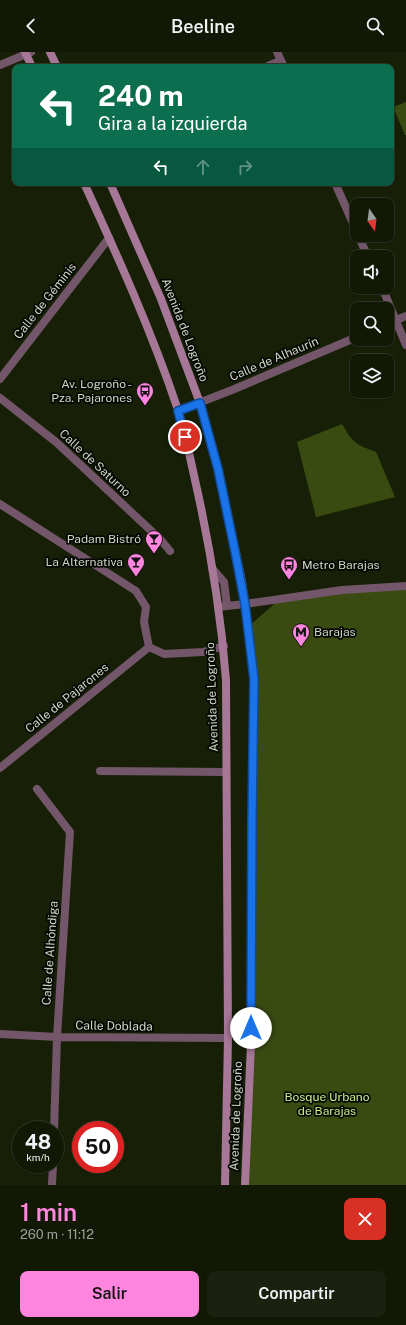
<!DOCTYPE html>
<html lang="es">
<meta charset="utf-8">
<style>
:root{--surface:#111804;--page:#1a210e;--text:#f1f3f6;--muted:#9ca09a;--line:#303726;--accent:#ff85de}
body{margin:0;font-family:"Public Sans",sans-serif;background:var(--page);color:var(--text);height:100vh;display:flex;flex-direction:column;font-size:15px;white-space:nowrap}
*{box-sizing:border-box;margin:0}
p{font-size:13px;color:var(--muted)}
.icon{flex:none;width:22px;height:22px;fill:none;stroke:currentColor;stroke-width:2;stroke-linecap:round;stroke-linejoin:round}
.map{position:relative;height:1133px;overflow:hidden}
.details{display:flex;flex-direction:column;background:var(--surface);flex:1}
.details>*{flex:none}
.banner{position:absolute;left:12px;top:12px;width:382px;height:122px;border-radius:8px;box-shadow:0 1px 3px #0004,0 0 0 1px var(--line);background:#0b6e4f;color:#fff;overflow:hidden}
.needle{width:26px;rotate:166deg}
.buttons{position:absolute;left:350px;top:146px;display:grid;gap:8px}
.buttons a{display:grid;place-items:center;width:44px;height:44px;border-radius:8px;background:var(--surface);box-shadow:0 1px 3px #0004,0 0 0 1px var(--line);font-size:20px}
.speed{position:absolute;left:12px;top:1069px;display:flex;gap:8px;font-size:20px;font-weight:700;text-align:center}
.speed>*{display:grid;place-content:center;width:52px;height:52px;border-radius:50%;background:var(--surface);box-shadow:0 1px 3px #0004,0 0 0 1px var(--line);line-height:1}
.speed small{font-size:10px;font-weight:400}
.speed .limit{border:6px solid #d22;background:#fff;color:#111}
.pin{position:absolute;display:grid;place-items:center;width:34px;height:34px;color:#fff;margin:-17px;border:2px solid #fff;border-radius:50%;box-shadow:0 1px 4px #0007}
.me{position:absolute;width:44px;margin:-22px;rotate:0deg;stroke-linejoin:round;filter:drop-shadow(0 0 3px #0008)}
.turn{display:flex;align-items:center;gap:14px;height:84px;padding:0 20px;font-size:18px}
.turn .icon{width:52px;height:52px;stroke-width:2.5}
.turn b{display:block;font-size:28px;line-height:34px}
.lanes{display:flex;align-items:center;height:38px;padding:0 20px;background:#0003;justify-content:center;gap:20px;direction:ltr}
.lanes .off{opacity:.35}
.round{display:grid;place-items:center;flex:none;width:42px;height:42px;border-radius:8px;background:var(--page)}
.summary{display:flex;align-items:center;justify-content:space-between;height:68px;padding:0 20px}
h1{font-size:24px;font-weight:600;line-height:30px;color:var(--accent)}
.primary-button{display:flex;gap:8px;margin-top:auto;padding:8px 20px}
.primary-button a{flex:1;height:46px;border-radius:8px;background:var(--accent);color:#111;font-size:16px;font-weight:600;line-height:46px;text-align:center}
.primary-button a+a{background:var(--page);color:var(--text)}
header{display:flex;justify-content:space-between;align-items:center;height:52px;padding:0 20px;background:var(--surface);font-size:18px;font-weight:600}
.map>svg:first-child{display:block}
.green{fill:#3a4b12}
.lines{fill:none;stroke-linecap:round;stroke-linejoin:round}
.service{stroke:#73566a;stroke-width:7}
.pedestrian{stroke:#73566a;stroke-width:8}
.minor{stroke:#73566a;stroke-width:8}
.secondary{stroke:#a67797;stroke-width:8}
.route-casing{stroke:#114b97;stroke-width:10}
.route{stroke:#1a73e8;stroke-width:7}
.labels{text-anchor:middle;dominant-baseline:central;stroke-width:3.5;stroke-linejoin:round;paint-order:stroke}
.street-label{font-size:12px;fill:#cfd6c6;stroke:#050802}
.poi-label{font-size:12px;fill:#cfd6c6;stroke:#050802;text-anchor:end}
.park-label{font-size:12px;fill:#c9ee85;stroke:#050802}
</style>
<header><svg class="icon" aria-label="back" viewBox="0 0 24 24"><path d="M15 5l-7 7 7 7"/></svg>Beeline<svg class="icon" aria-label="search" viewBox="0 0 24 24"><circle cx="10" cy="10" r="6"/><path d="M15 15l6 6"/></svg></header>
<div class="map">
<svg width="406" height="1133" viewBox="0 0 406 1133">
<rect width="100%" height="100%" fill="#172006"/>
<path class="green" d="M 406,50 L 406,83 L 405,83 L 393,55 Z
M 342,372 C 353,391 355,392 376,400 L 395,445 L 316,465 L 297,390 Z
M 406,534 L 406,1133 L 245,1133 L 254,627 L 248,575 L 280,547 Z"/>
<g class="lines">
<path class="service" d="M 264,15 L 281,8"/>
<path class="pedestrian" d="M 0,346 L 56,390 L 160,487 L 170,499
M 0,452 L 136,539 L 146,555 L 144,570 L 149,595
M 100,719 L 226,720"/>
<path class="minor" d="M 277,0 L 284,15
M 0,13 L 31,0
M 335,131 L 357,180
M 358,183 L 368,205
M 382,235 L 406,293
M 387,272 L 406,264
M 0,327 L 109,186
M 178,359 L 232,338 L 357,285
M 212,516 L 224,530 L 227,554
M 218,555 L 245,552 L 342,538 L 406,534
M 0,716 L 149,595 L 164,602 L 203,600 L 224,594
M 37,737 L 70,780 L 57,985 L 54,1078
M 0,982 L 57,985 L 228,986
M 52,1133 L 53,1112"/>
<path class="secondary" d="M 25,0 L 32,15
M 50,0 L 57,15
M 84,131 C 118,205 152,280 178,358 C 186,383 191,411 197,437 C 211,500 221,564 226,628 L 228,986 L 225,1133
M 110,131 L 161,247 L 200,351 L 218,417 L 231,477 L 242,530 L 248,575 L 254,627 L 252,771 L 251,991 L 245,1133"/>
</g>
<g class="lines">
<g class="route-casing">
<path id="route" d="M 185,385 L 178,359 L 200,351 L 218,417 L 236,504 L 245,552 L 254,627 L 252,771 L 251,976"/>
</g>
<use href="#route" class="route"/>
</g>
<defs>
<g id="bus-pin" transform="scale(0.9)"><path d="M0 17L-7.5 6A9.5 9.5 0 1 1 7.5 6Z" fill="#ff85de" stroke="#050802"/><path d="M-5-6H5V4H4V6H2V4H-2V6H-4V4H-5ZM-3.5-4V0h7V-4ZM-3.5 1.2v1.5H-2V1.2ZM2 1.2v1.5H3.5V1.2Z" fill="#111"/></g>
<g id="bar-pin" transform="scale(0.9)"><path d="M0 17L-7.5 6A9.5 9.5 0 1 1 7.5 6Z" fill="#ff85de" stroke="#050802"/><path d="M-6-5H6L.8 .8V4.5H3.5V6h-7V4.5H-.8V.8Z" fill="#111"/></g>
<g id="metro-pin" transform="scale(0.9)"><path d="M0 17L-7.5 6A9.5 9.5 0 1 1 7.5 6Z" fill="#ff85de" stroke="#050802"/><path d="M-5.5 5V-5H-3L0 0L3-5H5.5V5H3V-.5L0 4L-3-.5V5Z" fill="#111"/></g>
</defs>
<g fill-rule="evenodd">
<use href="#bus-pin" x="145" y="339"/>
<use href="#bar-pin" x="154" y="487"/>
<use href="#bar-pin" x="136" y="510"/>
<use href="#bus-pin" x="289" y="513"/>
<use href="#metro-pin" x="301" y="580"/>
</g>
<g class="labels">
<g class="street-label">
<text transform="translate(45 249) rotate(-52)">Calle de Géminis</text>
<text transform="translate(185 278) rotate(69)">Avenida de Logroño</text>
<text transform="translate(274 307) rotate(-23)">Calle de Alhaurín</text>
<text transform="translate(95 411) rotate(43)">Calle de Saturno</text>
<text transform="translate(212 645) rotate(-92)">Avenida de Logroño</text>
<text transform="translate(67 646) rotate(-39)">Calle de Pajarones</text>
<text transform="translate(50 901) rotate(-86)">Calle de Alhóndiga</text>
<text transform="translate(114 974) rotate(1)">Calle Doblada</text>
<text transform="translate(236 1064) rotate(-88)">Avenida de Logroño</text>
</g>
<g class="poi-label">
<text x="132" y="332">Av. Logroño -<tspan x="132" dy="14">Pza. Pajarones</tspan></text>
<text x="141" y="487">Padam Bistró</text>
<text x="123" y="510">La Alternativa</text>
<text x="302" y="513" text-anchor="start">Metro Barajas</text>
<text x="314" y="580" text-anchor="start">Barajas</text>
</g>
<g class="park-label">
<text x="327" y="1045">Bosque Urbano<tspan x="327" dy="14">de Barajas</tspan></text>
</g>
</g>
</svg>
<div class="buttons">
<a><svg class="needle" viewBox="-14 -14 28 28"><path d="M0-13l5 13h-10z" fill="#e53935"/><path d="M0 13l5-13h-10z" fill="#9ca09a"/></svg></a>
<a><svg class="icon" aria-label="sound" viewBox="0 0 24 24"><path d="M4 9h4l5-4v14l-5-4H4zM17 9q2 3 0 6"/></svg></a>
<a><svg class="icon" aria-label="search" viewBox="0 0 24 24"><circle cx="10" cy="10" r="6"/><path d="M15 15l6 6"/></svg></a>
<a><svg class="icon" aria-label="layers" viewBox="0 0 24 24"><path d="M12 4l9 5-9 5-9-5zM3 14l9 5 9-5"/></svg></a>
</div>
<div class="speed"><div>48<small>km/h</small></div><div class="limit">50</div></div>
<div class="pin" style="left:185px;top:385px;background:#d93025"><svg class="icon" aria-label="arrive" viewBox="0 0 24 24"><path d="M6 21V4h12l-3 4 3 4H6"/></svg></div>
<svg class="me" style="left:251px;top:976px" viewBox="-20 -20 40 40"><circle r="19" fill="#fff"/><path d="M0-13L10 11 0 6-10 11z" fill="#1a73e8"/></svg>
<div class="banner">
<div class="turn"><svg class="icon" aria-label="left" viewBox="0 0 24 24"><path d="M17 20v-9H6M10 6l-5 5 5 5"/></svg><div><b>240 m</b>Gira a la izquierda</div></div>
<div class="lanes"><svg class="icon" aria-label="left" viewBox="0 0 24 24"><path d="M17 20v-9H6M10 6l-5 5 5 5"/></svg><svg class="icon off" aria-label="ahead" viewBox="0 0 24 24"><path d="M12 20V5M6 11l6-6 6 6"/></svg><svg class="icon off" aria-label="right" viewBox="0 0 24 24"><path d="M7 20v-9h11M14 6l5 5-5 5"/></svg></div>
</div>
</div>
<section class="details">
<div class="summary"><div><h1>1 min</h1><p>260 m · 11:12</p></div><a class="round" style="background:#d93025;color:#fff"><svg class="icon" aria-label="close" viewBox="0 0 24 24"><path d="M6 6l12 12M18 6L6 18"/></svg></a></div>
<div class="primary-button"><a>Salir</a><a>Compartir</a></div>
</section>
